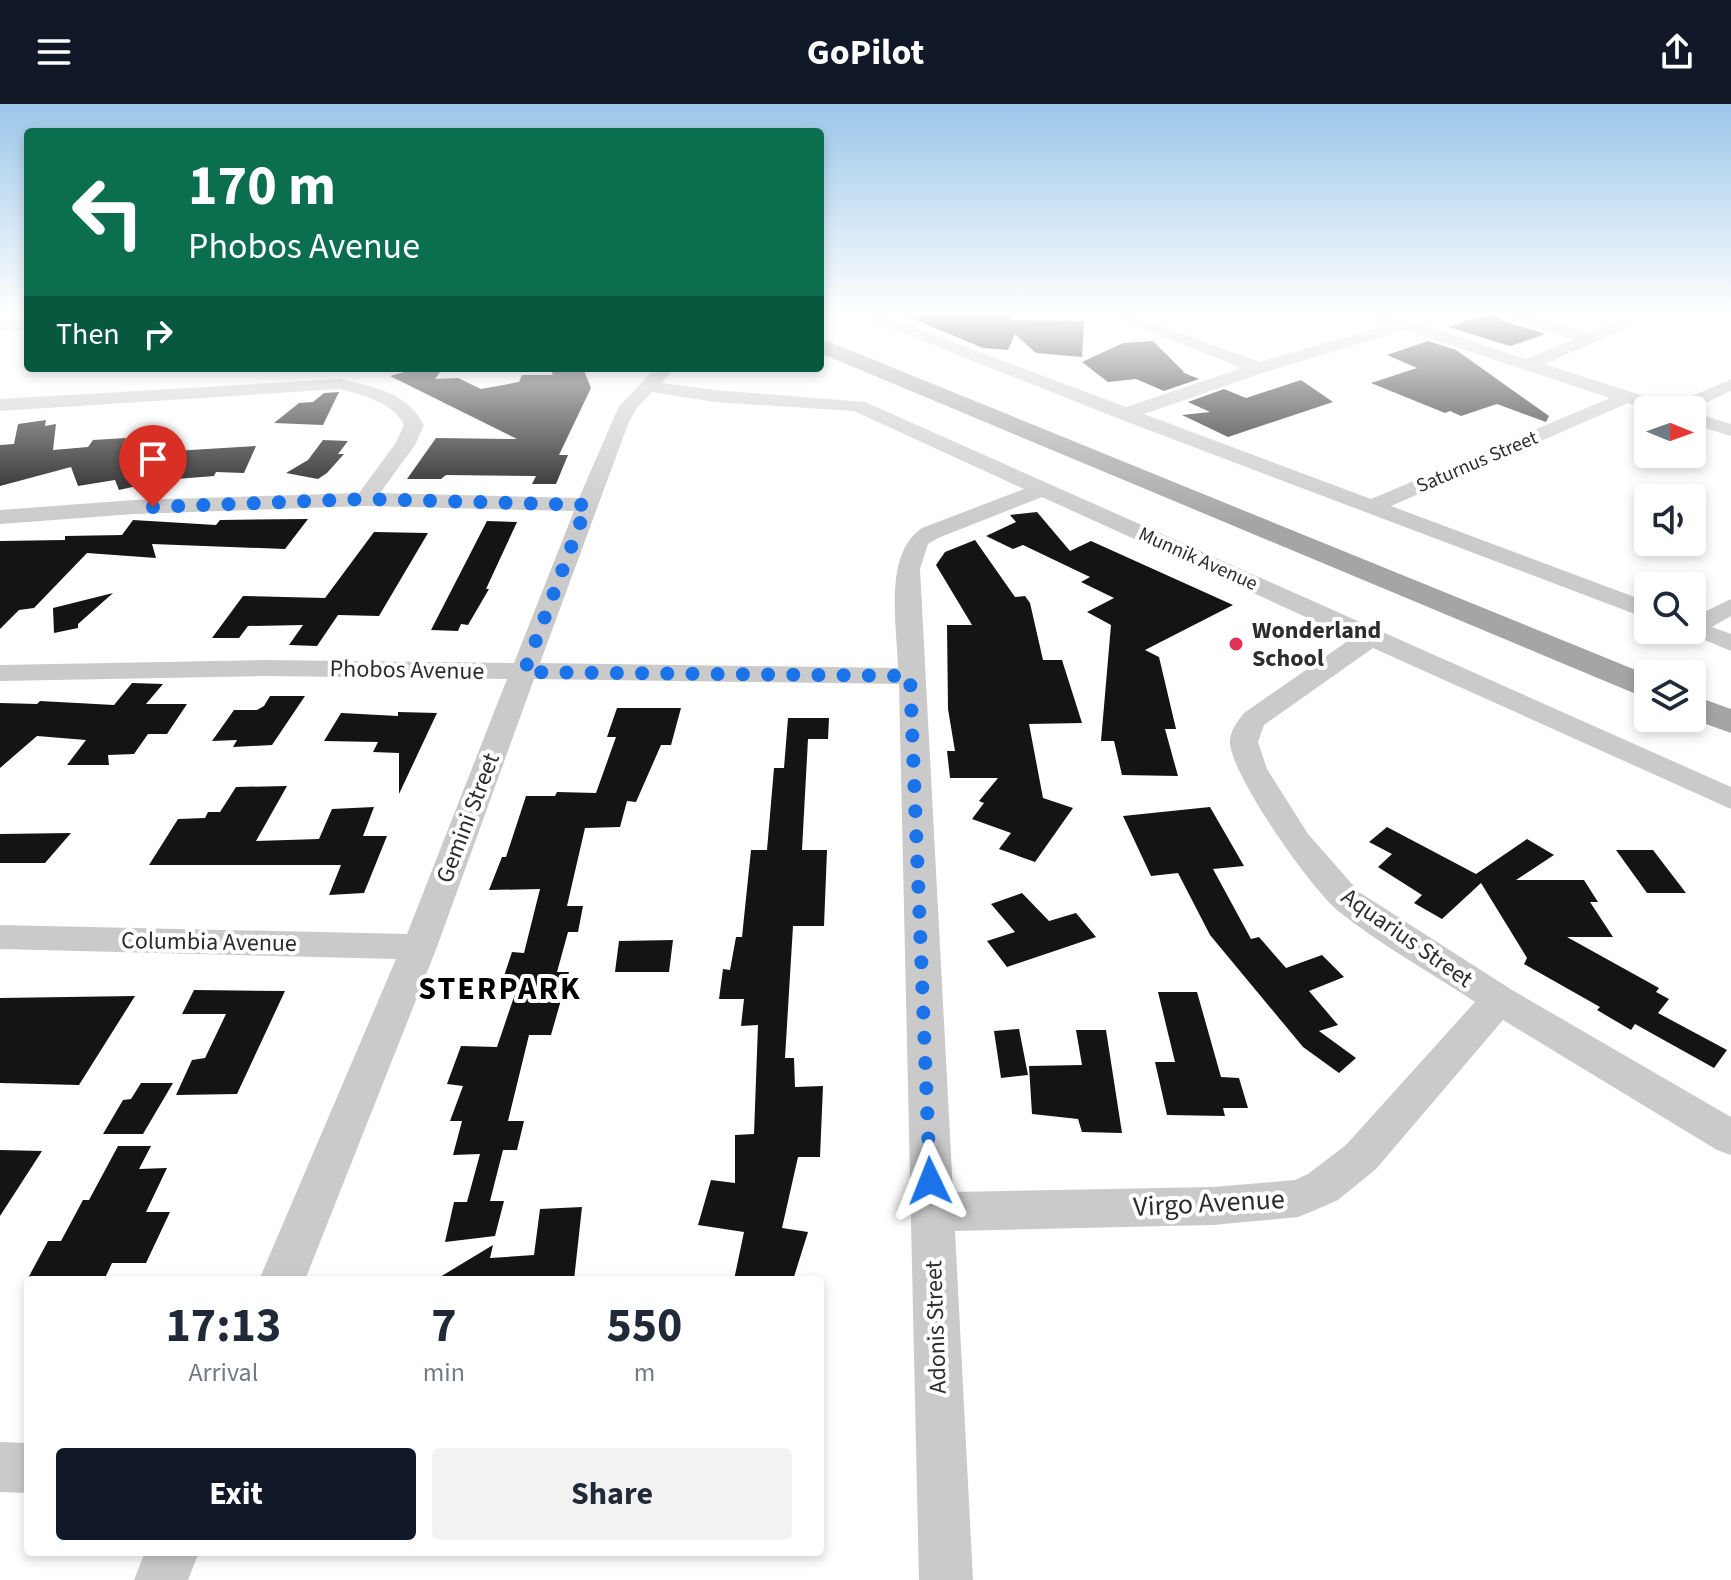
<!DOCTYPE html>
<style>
:root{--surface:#fff;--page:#f2f2f3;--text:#1f2937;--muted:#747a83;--accent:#111827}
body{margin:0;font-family:"Source Sans 3",sans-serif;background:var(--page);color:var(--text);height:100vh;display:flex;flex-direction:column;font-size:30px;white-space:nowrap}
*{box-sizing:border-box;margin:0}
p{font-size:26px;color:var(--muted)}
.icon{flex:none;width:44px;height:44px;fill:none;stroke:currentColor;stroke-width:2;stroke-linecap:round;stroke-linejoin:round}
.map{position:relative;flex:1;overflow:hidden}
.sheet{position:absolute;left:24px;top:1172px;width:800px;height:280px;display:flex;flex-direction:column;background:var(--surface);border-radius:8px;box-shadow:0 4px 12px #0003}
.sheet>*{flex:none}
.top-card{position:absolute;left:24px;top:24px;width:800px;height:244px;border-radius:8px;box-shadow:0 4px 12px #0003;background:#0b6e4f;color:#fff;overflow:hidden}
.needle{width:52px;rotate:91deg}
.buttons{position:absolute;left:1634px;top:292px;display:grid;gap:16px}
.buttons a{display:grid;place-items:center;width:72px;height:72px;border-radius:8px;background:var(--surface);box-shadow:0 4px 12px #0003;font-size:40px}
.pin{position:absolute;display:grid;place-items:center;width:68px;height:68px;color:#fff;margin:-82px -34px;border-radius:50% 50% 50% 0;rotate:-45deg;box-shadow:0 0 8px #0007}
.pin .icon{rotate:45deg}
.me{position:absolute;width:88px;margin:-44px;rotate:358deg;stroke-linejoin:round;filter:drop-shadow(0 0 6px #0008)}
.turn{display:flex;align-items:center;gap:28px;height:168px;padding:0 32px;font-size:36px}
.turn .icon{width:104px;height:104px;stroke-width:2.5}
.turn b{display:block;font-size:56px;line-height:68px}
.then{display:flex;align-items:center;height:76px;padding:0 32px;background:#0003;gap:16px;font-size:30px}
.eta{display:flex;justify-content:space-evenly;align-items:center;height:136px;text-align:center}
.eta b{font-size:48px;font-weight:700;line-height:56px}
.button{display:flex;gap:16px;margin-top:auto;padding:16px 32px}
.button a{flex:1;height:92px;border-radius:8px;background:var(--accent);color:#fff;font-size:32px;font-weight:700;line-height:92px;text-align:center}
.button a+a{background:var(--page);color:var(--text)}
header{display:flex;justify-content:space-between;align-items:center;height:104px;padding:0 32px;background:var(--accent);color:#fff;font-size:36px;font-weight:700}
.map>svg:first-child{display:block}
.building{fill:#141414}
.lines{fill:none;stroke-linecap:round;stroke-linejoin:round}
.minor{fill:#cacaca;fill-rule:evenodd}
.major{fill:#a5a5a5;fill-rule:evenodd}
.route{stroke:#1a73e8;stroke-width:14;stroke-dasharray:0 25.2}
.poi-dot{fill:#e13252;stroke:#fff;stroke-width:3}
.labels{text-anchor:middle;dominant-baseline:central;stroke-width:8;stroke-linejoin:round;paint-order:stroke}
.far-street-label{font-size:20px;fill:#2d2d2d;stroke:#fff}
.poi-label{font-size:24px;font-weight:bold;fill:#2d2d2d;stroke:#fff;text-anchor:start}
.street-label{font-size:24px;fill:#2d2d2d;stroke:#fff}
.near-street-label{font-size:28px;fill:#2d2d2d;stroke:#fff}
.district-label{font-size:32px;font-weight:bold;letter-spacing:2px;fill:#000;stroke:#fff}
</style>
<header><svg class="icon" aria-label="menu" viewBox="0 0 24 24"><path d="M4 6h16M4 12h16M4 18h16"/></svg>GoPilot<svg class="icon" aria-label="share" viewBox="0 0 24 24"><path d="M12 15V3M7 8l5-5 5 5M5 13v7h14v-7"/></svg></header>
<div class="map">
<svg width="1731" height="1476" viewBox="0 0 1731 1476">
<rect width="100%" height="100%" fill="#fff"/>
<path class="building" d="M 904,211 L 1010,211 L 1011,216 L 1084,217 L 1082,253 L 1036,249 L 1015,230 L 1008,246 L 983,244 Z
M 1485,211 L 1499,211 L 1503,217 L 1546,230 L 1510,242 L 1448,223 Z
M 1153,237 L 1184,268 L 1182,268 L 1199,275 L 1164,287 L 1136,275 L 1108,278 L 1082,258 L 1123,239 Z
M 1428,237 L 1456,246 L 1549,312 L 1546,318 L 1497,300 L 1461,312 L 1450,307 L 1445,309 L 1371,279 L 1417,264 L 1387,251 Z
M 419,264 L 443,264 L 435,275 L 458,274 L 481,285 L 519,278 L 522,271 L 553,271 L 551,267 L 557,266 L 556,264 L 583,264 L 591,284 L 559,351 L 568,351 L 556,380 L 532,380 L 536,372 L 446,371 L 441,375 L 407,375 L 436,334 L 517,335 L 390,272 Z
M 1301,276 L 1333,298 L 1228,333 L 1182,311 L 1210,308 L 1188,298 L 1224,285 L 1246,294 Z
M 339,288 L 323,321 L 274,319 L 299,299 L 313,298 L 324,289 Z
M 46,316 L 45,322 L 56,320 L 53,346 L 88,343 L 93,336 L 126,334 L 122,341 L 180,336 L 174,347 L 256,342 L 244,369 L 216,368 L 214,372 L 164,376 L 119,386 L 115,376 L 78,382 L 71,363 L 0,382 L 0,341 L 14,340 L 18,320 Z
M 323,336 L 348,337 L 338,350 L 344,350 L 327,369 L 318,375 L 286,369 L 308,356 Z
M 1037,408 L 1070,447 L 1091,437 L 1233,501 L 1145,546 L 1159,553 L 1176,625 L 1165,625 L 1178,672 L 1122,671 L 1114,637 L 1101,637 L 1111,521 L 1087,508 L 1114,494 L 1081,478 L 1090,473 L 1023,441 L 1013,445 L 986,432 L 1016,418 L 1010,411 Z
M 308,415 L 285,445 L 152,440 L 156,454 L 87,449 L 34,504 L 19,506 L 0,525 L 0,437 L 65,436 L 65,432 L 122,431 L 133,416 L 216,421 L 220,416 Z
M 487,417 L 517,418 L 486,485 L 489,485 L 468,521 L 461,520 L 458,527 L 431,526 Z
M 374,428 L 428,429 L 379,512 L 338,511 L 317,542 L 289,541 L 303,521 L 248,522 L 239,534 L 212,534 L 243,492 L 325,494 Z
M 975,436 L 1015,493 L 1025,492 L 1030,499 L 1043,556 L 1062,556 L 1082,619 L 1029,620 L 1043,694 L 1073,704 L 1035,758 L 999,745 L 1011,729 L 972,715 L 984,699 L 979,697 L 998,674 L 950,674 L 947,647 L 955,647 L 948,605 L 947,521 L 972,521 L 936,461 L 945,448 Z
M 113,489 L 78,520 L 78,524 L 54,529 L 53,504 Z
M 132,579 L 163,580 L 146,600 L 187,600 L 167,630 L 148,630 L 134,650 L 108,651 L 109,661 L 67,661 L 86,636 L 37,632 L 0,664 L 0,599 L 37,600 L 40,597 L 114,601 Z
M 270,592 L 305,592 L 272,641 L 233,643 L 237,636 L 212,637 L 234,606 L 257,606 L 264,602 Z
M 617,604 L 681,604 L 671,641 L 661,641 L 636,698 L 627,697 L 620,723 L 585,724 L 567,802 L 583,802 L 578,828 L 568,828 L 557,868 L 569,868 L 551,931 L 529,931 L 508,1017 L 524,1017 L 517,1046 L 503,1046 L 490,1097 L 504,1097 L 495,1132 L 445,1138 L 454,1098 L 467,1098 L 480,1050 L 453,1051 L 462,1017 L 450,1017 L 463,982 L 447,980 L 461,942 L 497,943 L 519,878 L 502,878 L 512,848 L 524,849 L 540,785 L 489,786 L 502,753 L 506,753 L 526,692 L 555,692 L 557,688 L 596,689 L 616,633 L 607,633 Z
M 398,608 L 437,609 L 399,690 L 399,649 L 373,648 L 378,638 L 324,637 L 341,609 L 398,612 Z
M 788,614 L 829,614 L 828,635 L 808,635 L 802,746 L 827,746 L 824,822 L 793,822 L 785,954 L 794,954 L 795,983 L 823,982 L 820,1053 L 798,1053 L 782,1124 L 808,1128 L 793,1176 L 734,1176 L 744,1128 L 698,1121 L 711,1076 L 735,1079 L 735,1031 L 754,1030 L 758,921 L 741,922 L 744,895 L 719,895 L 723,865 L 730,866 L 736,833 L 742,833 L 751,746 L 767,746 L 774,664 L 784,664 Z
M 287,682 L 256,737 L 319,735 L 332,705 L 374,703 L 363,732 L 387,732 L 364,789 L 329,791 L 341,761 L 149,761 L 178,715 L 205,714 L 208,708 L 220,708 L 236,683 Z
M 1210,703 L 1244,762 L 1213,765 L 1251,835 L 1259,833 L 1286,864 L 1322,851 L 1344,873 L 1309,887 L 1338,921 L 1319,927 L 1356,954 L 1339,969 L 1303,943 L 1210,831 L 1178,769 L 1151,772 L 1123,712 Z
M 1387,723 L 1476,770 L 1527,735 L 1554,751 L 1516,776 L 1584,776 L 1598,798 L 1590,798 L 1613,833 L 1567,833 L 1659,884 L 1656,888 L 1669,895 L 1658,909 L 1727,946 L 1714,964 L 1635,920 L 1631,926 L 1597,906 L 1600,903 L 1524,860 L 1527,854 L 1481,779 L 1442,815 L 1414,799 L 1422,791 L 1378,763 L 1392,750 L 1369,738 Z
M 71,729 L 45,759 L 0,759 L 0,730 Z
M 1616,746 L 1653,746 L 1686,789 L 1647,789 Z
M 1022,789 L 1049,817 L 1076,809 L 1096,833 L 1007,863 L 987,837 L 1015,828 L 991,800 Z
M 673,836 L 669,868 L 615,868 L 619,837 Z
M 194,886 L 285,887 L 237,990 L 176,991 L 192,956 L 205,954 L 226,910 L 182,910 Z
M 1158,888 L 1197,888 L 1221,973 L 1239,974 L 1248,1004 L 1223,1004 L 1225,1012 L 1167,1011 L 1155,958 L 1175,958 Z
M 135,892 L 79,981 L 0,979 L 0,894 Z
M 1019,925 L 1028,971 L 1001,974 L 994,927 Z
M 1076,926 L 1106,926 L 1122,1029 L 1082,1028 L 1078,1015 L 1032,1010 L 1029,962 L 1082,961 Z
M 141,979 L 173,979 L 143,1030 L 103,1030 L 123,996 L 131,995 Z
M 118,1042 L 151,1042 L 139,1065 L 167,1064 L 146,1108 L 170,1108 L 146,1159 L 112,1159 L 104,1176 L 27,1176 L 48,1137 L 61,1137 L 83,1096 L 89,1096 Z
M 0,1046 L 42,1047 L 0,1112 Z
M 582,1103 L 574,1176 L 435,1176 L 493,1141 L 490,1154 L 534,1151 L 540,1105 Z"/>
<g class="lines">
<path class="minor" d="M 858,211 L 881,211 L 1126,303 L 1242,264 L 1108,211 L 1131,211 L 1260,258 L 1387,221 L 1365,211 L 1390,211 L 1527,255 L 1574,235 L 1504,214 L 1502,211 L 1528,211 L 1589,229 L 1624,215 L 1632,220 L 1630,223 L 1544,260 L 1672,301 L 1731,275 L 1731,287 C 1692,306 1671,314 1628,299 L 1391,402 L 1648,498 L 1648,515 L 1117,314 ZM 1404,226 L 1610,294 L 1371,395 L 1144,310 L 1265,268 Z
M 28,215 L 28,225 L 0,227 L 0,217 Z
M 656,264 L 668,264 L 671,268 L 662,279 L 715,286 L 865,298 L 1731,683 L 1731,705 L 1373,544 L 1264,621 L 1258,638 L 1267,665 L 1308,730 L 1359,788 L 1512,886 L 1731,1013 L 1731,1051 L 1717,1046 L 1503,916 L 1376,1065 L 1338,1096 L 1313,1107 L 1298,1113 L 1213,1121 L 955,1127 L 973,1476 L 919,1476 L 899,580 L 534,575 L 437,843 L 305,1176 L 259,1176 L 396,855 L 0,845 L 0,821 L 407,830 L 507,575 L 265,572 L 0,577 L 0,561 L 265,556 L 514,559 L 574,407 L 365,402 L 134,410 L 0,420 L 0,406 L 134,396 L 359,389 L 395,340 L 404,321 C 393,298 362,291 339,285 L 0,307 L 0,295 L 339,275 C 372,282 407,288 424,321 L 415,341 L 380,389 L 579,394 L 619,302 ZM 652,288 L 715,298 L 854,307 L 1024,385 L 922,424 C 883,450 897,522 898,564 L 540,559 L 628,320 L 636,305 ZM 1042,393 L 1352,534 L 1244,609 C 1238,617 1231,625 1230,636 C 1228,668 1311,784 1337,806 C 1379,840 1430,868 1475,898 L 1346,1041 L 1308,1070 L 1295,1076 L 1213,1083 L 953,1088 L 920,465 L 928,440 L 938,434 Z
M 1692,308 L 1731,320 L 1731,332 L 1692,320 Z
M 1731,495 L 1731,512 L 1712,523 L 1731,530 L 1731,547 L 1681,526 L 1692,526 L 1692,514 Z
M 0,1338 L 28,1339 L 28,1389 L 0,1388 Z
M 145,1448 L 199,1448 L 188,1476 L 134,1476 Z"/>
<path class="major" d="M 820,234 L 1648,571 L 1648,595 L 820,249 Z
M 1692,591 L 1731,605 L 1731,629 L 1689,614 L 1692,614 Z"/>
</g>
<linearGradient id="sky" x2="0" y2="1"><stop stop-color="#9bc6e9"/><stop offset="0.5" stop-color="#fff"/><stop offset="1" stop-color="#fff" stop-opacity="0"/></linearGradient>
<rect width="1731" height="418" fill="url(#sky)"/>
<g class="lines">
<path class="route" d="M 153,403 L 365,395 L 587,401 L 524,568 L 910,572 L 930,1077"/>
</g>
<circle class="poi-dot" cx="1236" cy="540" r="8"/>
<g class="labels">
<g class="far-street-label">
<text transform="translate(1477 358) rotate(-23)">Saturnus Street</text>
<text transform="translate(1198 455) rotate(24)">Munnik Avenue</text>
</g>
<g class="poi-label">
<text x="1252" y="526">Wonderland<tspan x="1252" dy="28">School</tspan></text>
</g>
<g class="street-label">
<text transform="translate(407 566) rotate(1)">Phobos Avenue</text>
<text transform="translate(468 714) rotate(-69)">Gemini Street</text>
<text transform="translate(1407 834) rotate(35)">Aquarius Street</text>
<text transform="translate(209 838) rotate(1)">Columbia Avenue</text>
<text transform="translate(936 1223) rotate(-92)">Adonis Street</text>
</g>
<g class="near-street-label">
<text transform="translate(1209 1099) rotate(-3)">Virgo Avenue</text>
</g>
<g class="district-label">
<text x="500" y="885">STERPARK</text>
</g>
</g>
</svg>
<div class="buttons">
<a><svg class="needle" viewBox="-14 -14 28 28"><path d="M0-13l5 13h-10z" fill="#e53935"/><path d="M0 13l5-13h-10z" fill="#747a83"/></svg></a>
<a><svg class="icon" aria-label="sound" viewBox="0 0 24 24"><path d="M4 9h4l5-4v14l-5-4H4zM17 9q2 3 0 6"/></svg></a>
<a><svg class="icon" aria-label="search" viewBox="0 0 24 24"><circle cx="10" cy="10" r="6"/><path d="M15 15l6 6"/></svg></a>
<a><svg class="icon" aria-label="layers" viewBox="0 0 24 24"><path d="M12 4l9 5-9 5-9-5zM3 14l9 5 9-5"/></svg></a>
</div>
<div class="pin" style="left:153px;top:403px;background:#d93025"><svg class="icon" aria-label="arrive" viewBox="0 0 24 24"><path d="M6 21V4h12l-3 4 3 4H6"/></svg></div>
<svg class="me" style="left:930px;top:1077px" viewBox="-20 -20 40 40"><path d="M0-17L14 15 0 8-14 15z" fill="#1a73e8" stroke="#fff" stroke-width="4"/></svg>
<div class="top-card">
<div class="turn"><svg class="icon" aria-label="left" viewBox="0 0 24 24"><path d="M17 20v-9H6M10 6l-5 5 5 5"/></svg><div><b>170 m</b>Phobos Avenue</div></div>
<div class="then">Then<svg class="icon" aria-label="right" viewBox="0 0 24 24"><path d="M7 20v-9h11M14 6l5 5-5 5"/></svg></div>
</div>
<section class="sheet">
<div class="eta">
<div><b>17:13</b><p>Arrival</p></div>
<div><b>7</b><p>min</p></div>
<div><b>550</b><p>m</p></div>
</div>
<div class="button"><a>Exit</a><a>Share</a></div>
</section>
</div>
